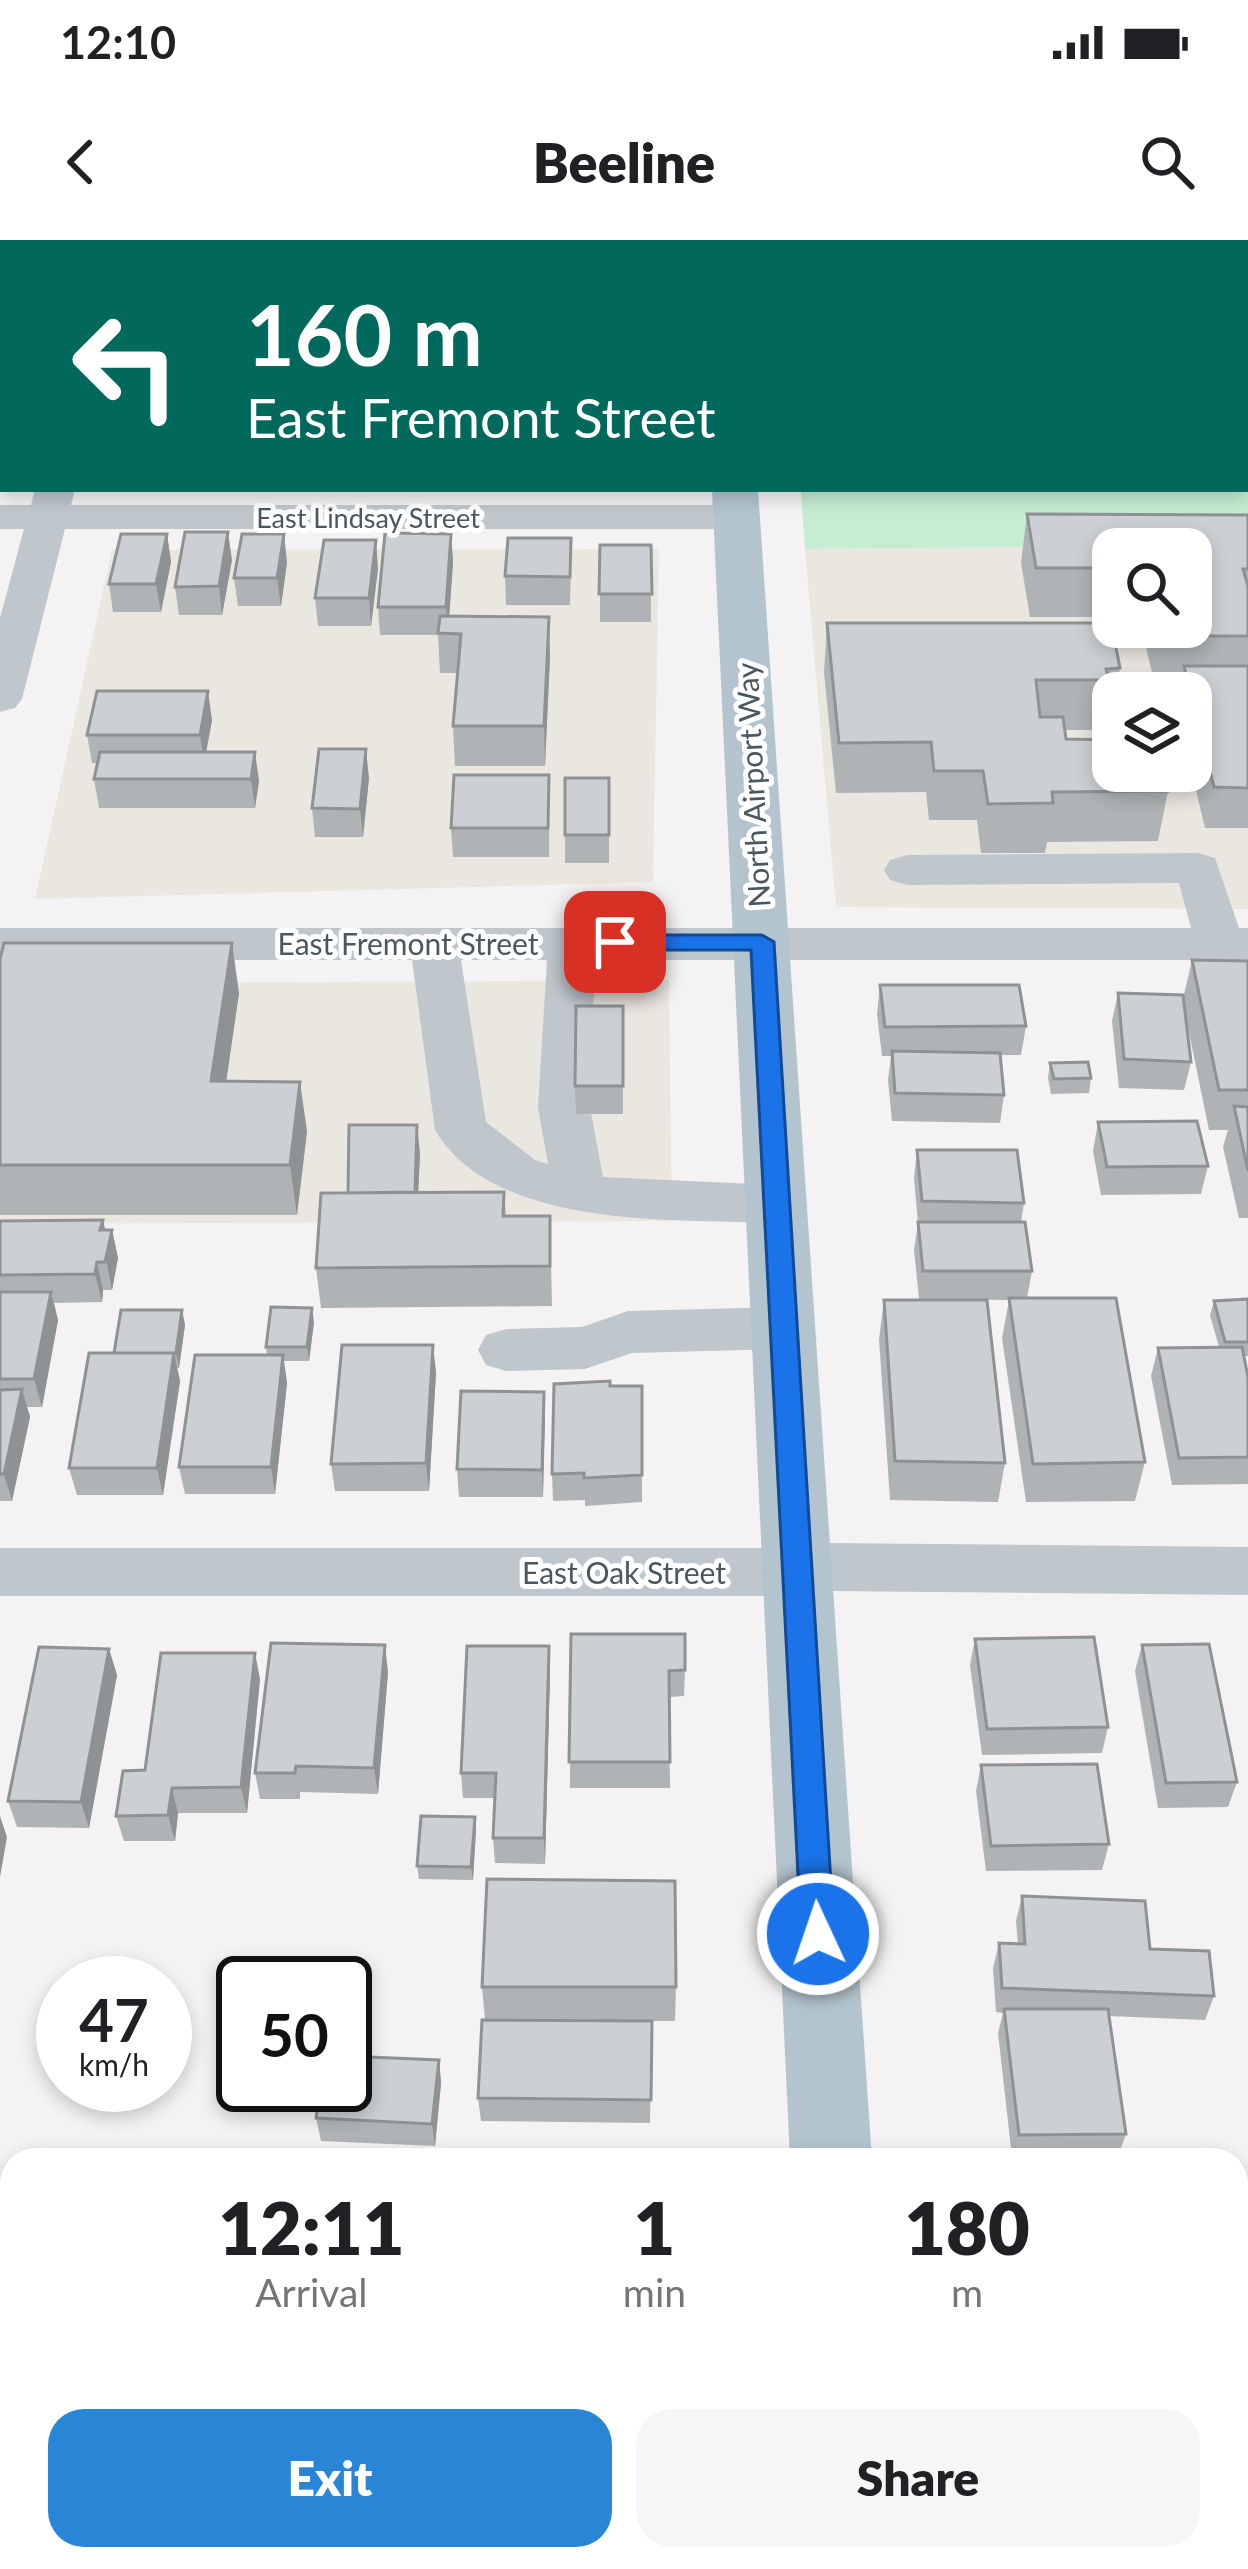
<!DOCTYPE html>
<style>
:root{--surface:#fff;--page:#f6f6f6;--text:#202124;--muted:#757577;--accent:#2986d7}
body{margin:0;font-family:Lato,sans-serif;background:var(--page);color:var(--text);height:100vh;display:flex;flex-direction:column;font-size:45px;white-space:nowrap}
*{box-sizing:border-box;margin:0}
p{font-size:39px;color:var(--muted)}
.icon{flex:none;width:66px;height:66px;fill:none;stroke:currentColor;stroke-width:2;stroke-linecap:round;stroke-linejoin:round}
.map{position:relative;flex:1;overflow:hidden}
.drawer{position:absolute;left:0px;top:1908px;width:1248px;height:423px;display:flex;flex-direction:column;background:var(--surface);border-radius:36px 36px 0 0;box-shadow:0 6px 18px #0003}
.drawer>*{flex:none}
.top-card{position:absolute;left:0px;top:0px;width:1248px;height:252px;box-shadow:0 6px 18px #0003;background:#00695c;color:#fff;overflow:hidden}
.tools{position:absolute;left:1092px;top:288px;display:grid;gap:24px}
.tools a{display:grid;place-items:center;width:120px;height:120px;border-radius:24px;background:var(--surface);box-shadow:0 6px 18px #0003;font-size:60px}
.speed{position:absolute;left:36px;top:1716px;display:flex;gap:24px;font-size:60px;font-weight:700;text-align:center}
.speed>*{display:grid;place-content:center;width:156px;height:156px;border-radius:50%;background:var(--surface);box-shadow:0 6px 18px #0003;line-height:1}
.speed small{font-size:30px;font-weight:400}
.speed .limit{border:6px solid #111;border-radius:18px;background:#fff;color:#111}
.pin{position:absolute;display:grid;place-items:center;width:102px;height:102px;color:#fff;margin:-51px;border-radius:24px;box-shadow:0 6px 18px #0006}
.me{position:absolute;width:132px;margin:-66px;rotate:357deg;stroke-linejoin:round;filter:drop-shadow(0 0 9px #0008)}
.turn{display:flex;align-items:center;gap:42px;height:252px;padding:0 48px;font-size:54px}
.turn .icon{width:156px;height:156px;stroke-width:2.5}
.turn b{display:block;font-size:84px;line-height:102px}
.eta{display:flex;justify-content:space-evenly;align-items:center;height:204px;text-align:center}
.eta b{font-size:72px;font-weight:800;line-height:84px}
.button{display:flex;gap:24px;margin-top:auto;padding:24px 48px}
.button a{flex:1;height:138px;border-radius:36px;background:var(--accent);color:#fff;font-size:48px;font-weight:800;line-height:138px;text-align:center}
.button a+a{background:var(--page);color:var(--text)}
.status{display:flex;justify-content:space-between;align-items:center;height:84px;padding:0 60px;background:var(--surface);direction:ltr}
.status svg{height:33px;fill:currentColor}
header{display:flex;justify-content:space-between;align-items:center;height:156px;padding:0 48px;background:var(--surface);font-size:54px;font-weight:800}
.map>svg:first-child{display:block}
.commercial{fill:#eae7e0;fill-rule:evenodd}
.green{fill:#c5edd1}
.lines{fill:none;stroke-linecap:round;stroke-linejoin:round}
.minor{fill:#bfc7cd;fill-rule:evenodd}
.major{fill:#b4c4ce;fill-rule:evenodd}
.wall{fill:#afb3b6}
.shaded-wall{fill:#8f9294}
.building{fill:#ccd0d4;stroke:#8f9294;stroke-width:3}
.route{fill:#1a73e8;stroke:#114b97;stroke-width:3}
.labels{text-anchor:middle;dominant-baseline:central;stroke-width:10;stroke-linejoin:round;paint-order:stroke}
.far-street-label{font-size:27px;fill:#4b575e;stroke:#fff}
.street-label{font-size:30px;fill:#4b575e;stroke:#fff}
</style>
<div class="status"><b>12:10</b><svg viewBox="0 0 49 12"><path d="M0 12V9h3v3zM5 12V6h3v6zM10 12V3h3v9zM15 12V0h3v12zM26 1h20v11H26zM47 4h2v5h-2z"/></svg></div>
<header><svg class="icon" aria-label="back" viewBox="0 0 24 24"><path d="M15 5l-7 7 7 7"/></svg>Beeline<svg class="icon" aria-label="search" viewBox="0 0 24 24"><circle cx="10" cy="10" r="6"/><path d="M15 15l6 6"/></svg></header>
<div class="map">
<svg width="1248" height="2329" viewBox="0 0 1248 2329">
<rect width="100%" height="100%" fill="#f4f2f2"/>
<path class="commercial" d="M 1248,305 L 1248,669 L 836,667 L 805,309 ZM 1113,309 L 1191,309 L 1191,387 L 1113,387 ZM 1113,453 L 1191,453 L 1191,531 L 1113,531 Z
M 659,309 L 653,642 L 35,659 L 112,310 Z
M 669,740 L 672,981 L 0,984 L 0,804 L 14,744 Z"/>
<path class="green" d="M 801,251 L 1248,251 L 1248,305 L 805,309 Z"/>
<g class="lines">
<path class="minor" d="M 101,0 L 137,0 L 100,3 Z
M 35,249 L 75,249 L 71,265 L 736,265 L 750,268 L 756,277 L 750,286 L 736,289 L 65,289 L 22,459 L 15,468 L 0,472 L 0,378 L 24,289 L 0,289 L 0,265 L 31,265 Z
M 1198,613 L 1215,618 L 1239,688 L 1248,688 L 1248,720 L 595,720 L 590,867 L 603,937 L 776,945 L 795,951 L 803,964 L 795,977 L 776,983 C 675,979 494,990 435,890 L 412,720 L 0,720 L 0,688 L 1191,688 L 1179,643 L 907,645 L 890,640 L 884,630 L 890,620 L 907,615 ZM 461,720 L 547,720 L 538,867 L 548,924 L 535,920 L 486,882 Z
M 783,1067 L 803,1073 L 811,1088 L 803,1103 L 783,1109 L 632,1113 L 585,1129 L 506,1131 L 486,1125 L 478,1110 L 486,1095 L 506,1089 L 582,1087 L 628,1071 Z
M 828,1303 L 1248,1307 L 1248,1355 L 828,1351 L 797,1356 L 0,1356 L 0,1308 L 797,1308 Z"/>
<path class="major" d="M 700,0 L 740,0 L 740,3 L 700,3 Z
M 712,249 L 758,249 L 872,1920 L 790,1920 Z
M 808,2319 L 900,2319 L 900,2329 L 808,2329 Z"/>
</g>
<path class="wall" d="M 0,0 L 56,0 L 55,3 L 3,3 L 3,71 L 0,71 Z
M 176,0 L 348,0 L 348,3 L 177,3 Z
M 1185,0 L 1248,0 L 1246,32 L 1245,3 L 1184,3 Z
M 1245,82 L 1248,83 L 1248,127 L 1245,127 Z
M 1245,194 L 1248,194 L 1248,242 L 1245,242 Z
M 1027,274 L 1248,275 L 1248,588 L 1205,588 L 1191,529 L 1191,453 L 1179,453 L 1180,445 L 1155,445 L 1141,387 L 1191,387 L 1191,309 L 1113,309 L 1113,377 L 1030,377 L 1021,323 Z
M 167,294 L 171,322 L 161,372 L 113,372 L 109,344 Z
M 451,294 L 453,322 L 449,376 L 550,416 L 545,526 L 455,526 L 453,486 L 458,433 L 440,433 L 438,395 L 380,395 L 378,367 Z
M 600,305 L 651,305 L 651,382 L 600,382 Z
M 232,320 L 222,375 L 179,375 L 175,347 Z
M 287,322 L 281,366 L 238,366 L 234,338 Z
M 571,326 L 570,365 L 506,365 L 505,336 Z
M 378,328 L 371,386 L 318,386 L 315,358 Z
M 827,383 L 1120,428 L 1116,453 L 1113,453 L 1111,478 L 1102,478 L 1100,490 L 1065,490 L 1066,499 L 1168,551 L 1158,601 L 1047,602 L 1045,613 L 981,613 L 977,580 L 929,580 L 926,552 L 836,553 L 824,432 Z
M 212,480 L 206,512 L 259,541 L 255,568 L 99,568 L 94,539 L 97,523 L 92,523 L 87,495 Z
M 549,535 L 549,617 L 453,617 L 451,588 Z
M 369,538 L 363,597 L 315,597 L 312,568 Z
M 609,538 L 609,623 L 565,623 L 565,595 Z
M 0,719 L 239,753 L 226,841 L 307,891 L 297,975 L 0,975 Z
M 1192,720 L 1248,721 L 1248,978 L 1239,978 L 1223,907 L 1228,890 L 1209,890 L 1184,768 L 1191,822 L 1184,850 L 1119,848 L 1112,781 L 1118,753 L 1183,759 Z
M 880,745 L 1026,786 L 1021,815 L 1000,815 L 1004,855 L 1000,883 L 892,881 L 888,840 L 891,816 L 882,816 L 877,774 Z
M 623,766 L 623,874 L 576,874 L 575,846 Z
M 1050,823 L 1091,838 L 1089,853 L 1051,854 L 1048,838 Z
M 1098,882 L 1208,926 L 1201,954 L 1101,955 L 1093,911 Z
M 917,910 L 1024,963 L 1021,982 L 1032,1031 L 1027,1058 L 1145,1222 L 1135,1261 L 1026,1262 L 1002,1098 L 1009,1060 L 919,1059 L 914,1010 L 918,983 L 914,938 Z
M 420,913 L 418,953 L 504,952 L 506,976 L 550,976 L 552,1066 L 321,1068 L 316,1028 L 348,953 Z
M 0,981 L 112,990 L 118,1018 L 112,1050 L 103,1050 L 102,1062 L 54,1063 L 58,1080 L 42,1167 L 27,1167 L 30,1177 L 12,1261 L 0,1261 Z
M 1248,1059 L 1248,1116 L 1244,1116 L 1248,1137 L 1248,1244 L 1172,1245 L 1151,1136 L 1158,1108 L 1219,1107 L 1210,1075 L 1214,1061 Z
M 884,1060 L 1005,1223 L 998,1262 L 890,1260 L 879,1099 Z
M 182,1070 L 185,1085 L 179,1128 L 177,1128 L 180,1141 L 163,1255 L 77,1255 L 69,1228 L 114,1113 Z
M 314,1082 L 309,1121 L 284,1121 L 287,1143 L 275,1254 L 185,1254 L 179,1227 L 267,1115 L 266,1107 Z
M 433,1105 L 436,1133 L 429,1251 L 335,1251 L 331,1224 Z
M 610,1146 L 642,1146 L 642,1262 L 585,1266 L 585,1260 L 553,1261 L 552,1234 Z
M 544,1152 L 543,1257 L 459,1257 L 457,1229 Z
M 571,1394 L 685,1430 L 684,1456 L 669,1457 L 670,1548 L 570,1548 Z
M 975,1399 L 1108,1487 L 1102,1513 L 982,1515 L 970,1425 Z
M 1142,1405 L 1237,1542 L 1228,1567 L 1158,1568 L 1135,1431 Z
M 109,1409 L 117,1435 L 89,1588 L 17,1587 L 8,1561 Z
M 388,1432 L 378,1554 L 300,1552 L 300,1559 L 260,1559 L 255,1533 Z
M 550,1433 L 545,1624 L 495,1623 L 493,1598 L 494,1558 L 463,1558 L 461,1533 Z
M 260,1439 L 247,1573 L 178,1573 L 175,1601 L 124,1601 L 116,1576 L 145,1530 Z
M 981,1525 L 1109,1604 L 1102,1630 L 986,1631 L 976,1551 Z
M 476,1590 L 473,1640 L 419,1639 L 417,1626 Z
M 1022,1656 L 1150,1709 L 1214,1756 L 1205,1780 L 1109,1776 L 1126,1894 L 1118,1916 L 1012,1917 L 998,1793 L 1003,1773 L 996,1772 L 993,1728 L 999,1703 L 1018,1704 L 1016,1681 Z
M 482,1747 L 676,1747 L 675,1781 L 652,1781 L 650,1883 L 481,1881 L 478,1858 L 485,1780 Z
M 439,1820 L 441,1843 L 435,1906 L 321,1901 L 316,1878 Z
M 1236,2082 L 1248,2123 L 1248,2210 L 1236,2210 Z"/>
<path class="shaded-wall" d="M 38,0 L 56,0 L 55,3 L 37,3 Z
M 228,292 L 232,320 L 222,375 L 219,346 Z
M 167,294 L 171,322 L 161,372 L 156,344 Z
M 284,294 L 287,322 L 281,366 L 277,338 Z
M 451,294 L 453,322 L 448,395 L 446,367 Z
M 376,300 L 378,328 L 371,386 L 369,358 Z
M 549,377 L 550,416 L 545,526 L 544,486 Z
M 208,451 L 212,480 L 204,523 L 200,495 Z
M 366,509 L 369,538 L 363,597 L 360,569 Z
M 255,512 L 259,541 L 255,568 L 251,539 Z
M 232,703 L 239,753 L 219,891 L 211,841 Z
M 300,842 L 307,891 L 297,975 L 290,925 Z
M 417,885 L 420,913 L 417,980 L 415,952 Z
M 103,980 L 109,1006 L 112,990 L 118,1018 L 112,1050 L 100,990 Z
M 97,1022 L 103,1050 L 102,1062 L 95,1034 Z
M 51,1052 L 58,1080 L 42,1167 L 34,1139 Z
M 312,1068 L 314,1082 L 309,1121 L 307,1107 Z
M 182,1070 L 185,1085 L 179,1128 L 176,1113 Z
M 433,1105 L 436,1133 L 429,1251 L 426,1223 Z
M 174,1113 L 180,1141 L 163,1255 L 157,1228 Z
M 283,1115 L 287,1143 L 275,1254 L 271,1227 Z
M 22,1149 L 30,1177 L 12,1261 L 4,1234 Z
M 544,1152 L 545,1180 L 543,1257 L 542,1230 Z
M 385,1405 L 388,1432 L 378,1554 L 374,1528 Z
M 549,1406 L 550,1433 L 545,1624 L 544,1598 Z
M 109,1409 L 117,1435 L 89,1588 L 81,1562 Z
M 255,1413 L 260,1439 L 247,1573 L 241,1547 Z
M 172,1548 L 178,1573 L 175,1601 L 168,1575 Z
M 0,1576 L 7,1597 L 0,1637 Z
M 475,1577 L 476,1590 L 473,1640 L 471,1627 Z
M 439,1820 L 441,1843 L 435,1906 L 432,1884 Z"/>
<path class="building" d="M 0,0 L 38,0 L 37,3 L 3,3 L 3,33 L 0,33 Z
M 191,0 L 282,0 L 313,3 L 191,3 Z
M 952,0 L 1000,0 L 1000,3 L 953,3 Z
M 1110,0 L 1142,0 L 1143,3 L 1111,3 Z
M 1193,0 L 1248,0 L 1248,5 L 1245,5 L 1245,3 L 1194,3 Z
M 1245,41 L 1248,41 L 1248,61 L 1245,61 Z
M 1245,82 L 1248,83 L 1248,100 L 1245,100 Z
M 1245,194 L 1248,194 L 1248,215 L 1245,215 Z
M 1027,274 L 1248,275 L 1248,329 L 1243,329 L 1248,346 L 1248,396 L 1164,396 L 1162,387 L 1191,387 L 1191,309 L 1113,309 L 1113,328 L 1036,328 Z
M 185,292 L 228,292 L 219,346 L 175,347 Z
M 385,293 L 451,294 L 446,367 L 378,367 Z
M 121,294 L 167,294 L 156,344 L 109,344 Z
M 242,294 L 284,294 L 277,338 L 234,338 Z
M 508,298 L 571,298 L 570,337 L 505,336 Z
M 324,300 L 376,300 L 369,358 L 315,358 Z
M 600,305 L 651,305 L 652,354 L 599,354 Z
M 440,376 L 549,377 L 544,486 L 453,486 L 461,394 L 438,393 Z
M 827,383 L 1111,383 L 1120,428 L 1106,429 L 1109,440 L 1036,440 L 1040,477 L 1063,477 L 1066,499 L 1113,500 L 1113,531 L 1164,531 L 1168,551 L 1052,552 L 1053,563 L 988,564 L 983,531 L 934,531 L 931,502 L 839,503 Z
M 1184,426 L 1248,426 L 1248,548 L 1214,547 Z
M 97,451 L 208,451 L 200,495 L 87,495 Z
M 319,509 L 366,509 L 360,569 L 312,568 Z
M 100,512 L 255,512 L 251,539 L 94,539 Z
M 454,535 L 549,535 L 548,588 L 451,588 Z
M 565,538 L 609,538 L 609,595 L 565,595 Z
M 4,703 L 232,703 L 211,841 L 300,842 L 290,925 L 0,925 L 0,719 Z
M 1192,720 L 1248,721 L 1248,850 L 1219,850 Z
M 880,745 L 1019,745 L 1026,786 L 885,787 Z
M 1118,753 L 1183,755 L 1191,822 L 1124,819 Z
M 576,766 L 623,766 L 623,846 L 575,846 Z
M 892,811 L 1000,813 L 1004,855 L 895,853 Z
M 1088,822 L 1091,838 L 1054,839 L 1050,823 Z
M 1234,866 L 1248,867 L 1248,931 Z
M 1197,881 L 1208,926 L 1107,927 L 1098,882 Z
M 349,885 L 417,885 L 415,952 L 348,953 Z
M 917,910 L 1017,910 L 1024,963 L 922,961 Z
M 504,952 L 503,976 L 550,976 L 550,1026 L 316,1028 L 321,953 Z
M 103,980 L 100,990 L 112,990 L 105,1022 L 97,1022 L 95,1034 L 0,1035 L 0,981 Z
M 918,982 L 1025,982 L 1032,1031 L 923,1031 Z
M 0,1052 L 51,1052 L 34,1139 L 0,1139 Z
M 1009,1058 L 1116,1058 L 1145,1222 L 1033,1224 Z
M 1248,1059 L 1248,1102 L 1225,1102 L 1214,1061 Z
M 884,1060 L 987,1060 L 1005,1223 L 895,1221 Z
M 271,1067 L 312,1068 L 307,1107 L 266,1107 Z
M 121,1070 L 182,1070 L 176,1113 L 114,1113 Z
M 342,1105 L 433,1105 L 426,1223 L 331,1224 Z
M 1242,1107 L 1248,1137 L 1248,1217 L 1179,1218 L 1158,1108 Z
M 89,1113 L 174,1113 L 157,1228 L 69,1228 Z
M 195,1115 L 283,1115 L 271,1227 L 179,1227 Z
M 610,1141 L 610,1146 L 642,1146 L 642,1235 L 584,1238 L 584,1233 L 552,1234 L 554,1144 Z
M 22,1149 L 4,1234 L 0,1234 L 0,1150 Z
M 461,1151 L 544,1152 L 542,1230 L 457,1229 Z
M 571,1394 L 685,1394 L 685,1430 L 669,1431 L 670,1522 L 569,1522 Z
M 1094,1397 L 1108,1487 L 987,1489 L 975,1399 Z
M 271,1403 L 385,1405 L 374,1528 L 296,1526 L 295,1533 L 255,1533 Z
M 1209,1404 L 1237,1542 L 1166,1543 L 1142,1405 Z
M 467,1406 L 549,1406 L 544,1598 L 493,1598 L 496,1533 L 461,1533 Z
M 39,1407 L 109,1409 L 81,1562 L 8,1561 Z
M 161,1413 L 255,1413 L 241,1547 L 172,1548 L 168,1575 L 116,1576 L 123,1531 L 145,1530 Z
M 1097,1524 L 1109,1604 L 991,1606 L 981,1525 Z
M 421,1576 L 475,1577 L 471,1627 L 417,1626 Z
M 487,1639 L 675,1641 L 676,1747 L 482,1747 Z
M 1022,1656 L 1145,1661 L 1150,1709 L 1209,1711 L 1214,1756 L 1002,1748 L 999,1703 L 1025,1704 Z
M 1004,1769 L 1108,1769 L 1126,1894 L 1019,1895 Z
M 482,1780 L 652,1781 L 651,1860 L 478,1858 Z
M 345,1816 L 439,1820 L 432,1884 L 316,1878 L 321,1845 L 345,1845 Z
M 534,1915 L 686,1915 L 686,1920 L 533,1920 Z
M 1236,2082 L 1241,2082 L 1248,2123 L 1248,2191 L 1236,2191 Z"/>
<path class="route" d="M 762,695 L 774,702 L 834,1694 L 829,1704 L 818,1708 L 806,1704 L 801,1694 L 751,710 L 615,710 L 603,702 L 615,695 Z"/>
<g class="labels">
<g class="far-street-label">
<text x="368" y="277">East Lindsay Street</text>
</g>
<g class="street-label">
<text transform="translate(752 545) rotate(-93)">North Airport Way</text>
<text x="408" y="703">East Fremont Street</text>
<text x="624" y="1332">East Oak Street</text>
</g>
</g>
</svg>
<div class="tools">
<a><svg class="icon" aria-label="search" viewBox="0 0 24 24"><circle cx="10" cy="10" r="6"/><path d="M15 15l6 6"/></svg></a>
<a><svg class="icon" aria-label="layers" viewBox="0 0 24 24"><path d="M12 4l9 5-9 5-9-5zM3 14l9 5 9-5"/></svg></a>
</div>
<div class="speed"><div>47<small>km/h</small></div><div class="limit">50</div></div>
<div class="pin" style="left:615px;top:702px;background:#d93025"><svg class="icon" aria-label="arrive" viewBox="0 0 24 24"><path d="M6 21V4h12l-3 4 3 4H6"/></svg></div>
<svg class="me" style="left:818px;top:1694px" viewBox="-20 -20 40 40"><circle r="17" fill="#1a73e8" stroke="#fff" stroke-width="3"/><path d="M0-11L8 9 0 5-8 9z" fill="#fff"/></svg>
<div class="top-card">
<div class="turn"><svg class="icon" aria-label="left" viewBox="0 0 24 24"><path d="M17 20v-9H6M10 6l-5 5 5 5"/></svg><div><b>160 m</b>East Fremont Street</div></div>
</div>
<section class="drawer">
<div class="eta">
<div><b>12:11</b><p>Arrival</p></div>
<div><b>1</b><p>min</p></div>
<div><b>180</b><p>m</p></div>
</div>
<div class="button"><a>Exit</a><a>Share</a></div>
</section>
</div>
